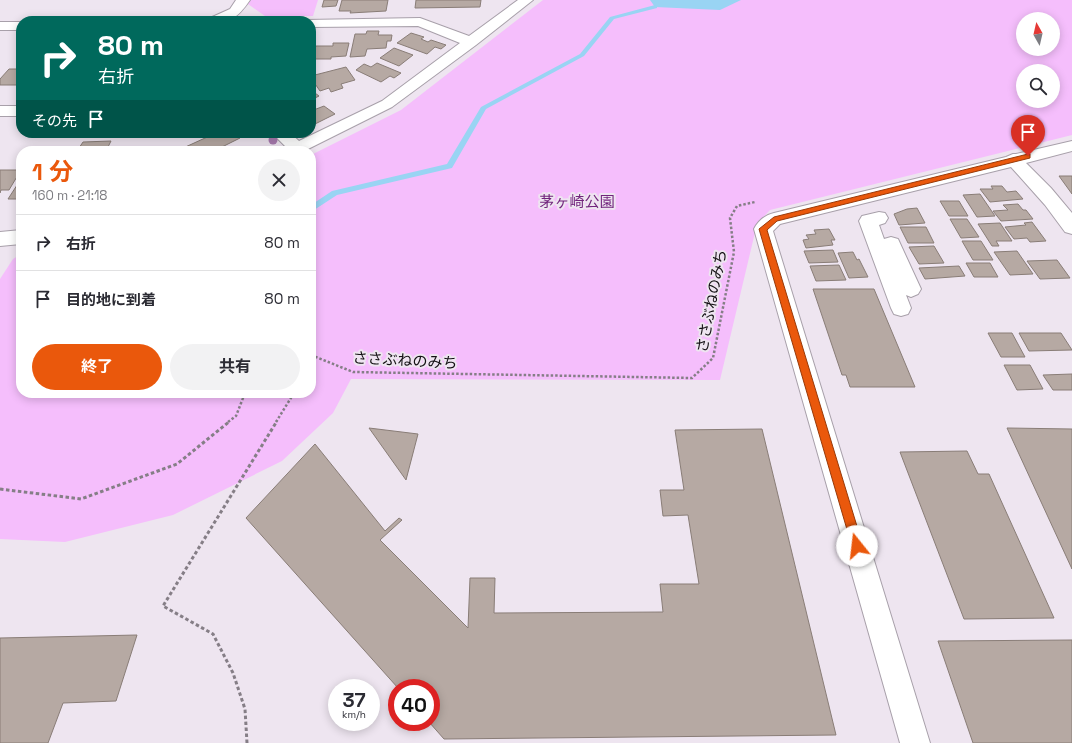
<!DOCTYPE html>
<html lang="ja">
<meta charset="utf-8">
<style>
:root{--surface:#fff;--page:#f2f2f3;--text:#2b2b33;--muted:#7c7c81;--line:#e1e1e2;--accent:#ea580c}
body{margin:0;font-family:"Space Grotesk","Noto Sans JP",sans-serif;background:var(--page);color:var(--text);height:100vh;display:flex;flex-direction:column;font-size:15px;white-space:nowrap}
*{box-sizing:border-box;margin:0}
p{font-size:13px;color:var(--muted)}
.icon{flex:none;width:22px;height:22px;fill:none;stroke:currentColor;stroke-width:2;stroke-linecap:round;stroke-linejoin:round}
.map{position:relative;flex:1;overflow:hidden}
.details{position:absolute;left:16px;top:146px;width:300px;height:252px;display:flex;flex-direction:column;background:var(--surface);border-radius:16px;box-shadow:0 2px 10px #0003}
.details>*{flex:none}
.banner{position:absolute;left:16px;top:16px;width:300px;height:122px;border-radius:16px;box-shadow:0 2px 10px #0003;background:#00695c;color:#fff;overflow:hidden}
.needle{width:26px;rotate:352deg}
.controls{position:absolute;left:1016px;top:12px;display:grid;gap:8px}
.controls a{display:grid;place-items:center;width:44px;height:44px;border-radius:50%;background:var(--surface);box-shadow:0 2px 10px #0003;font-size:20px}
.speed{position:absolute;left:328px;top:679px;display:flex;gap:8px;font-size:20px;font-weight:700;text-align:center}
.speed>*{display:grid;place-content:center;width:52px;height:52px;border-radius:50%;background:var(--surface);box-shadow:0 2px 10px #0003;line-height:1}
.speed small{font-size:10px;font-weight:400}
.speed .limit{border:6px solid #d22;background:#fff;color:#111}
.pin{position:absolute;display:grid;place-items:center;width:34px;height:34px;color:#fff;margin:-41px -17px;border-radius:50% 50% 50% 0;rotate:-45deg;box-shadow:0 0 4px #0007}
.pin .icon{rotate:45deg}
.me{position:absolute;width:44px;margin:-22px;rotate:344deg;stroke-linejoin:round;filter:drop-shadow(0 0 3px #0008)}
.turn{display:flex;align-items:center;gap:14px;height:84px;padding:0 16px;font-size:18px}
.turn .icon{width:52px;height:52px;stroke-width:2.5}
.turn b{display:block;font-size:28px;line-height:34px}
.then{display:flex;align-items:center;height:38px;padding:0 16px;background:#0003;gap:8px;font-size:15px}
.round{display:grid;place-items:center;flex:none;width:42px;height:42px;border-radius:21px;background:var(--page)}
.summary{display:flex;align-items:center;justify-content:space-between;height:68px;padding:0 16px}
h1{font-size:24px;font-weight:700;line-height:30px;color:var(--accent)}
.button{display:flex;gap:8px;margin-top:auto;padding:8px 16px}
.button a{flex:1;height:46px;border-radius:24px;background:var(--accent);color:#fff;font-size:16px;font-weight:700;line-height:46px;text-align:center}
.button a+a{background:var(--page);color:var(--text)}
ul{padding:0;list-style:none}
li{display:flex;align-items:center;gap:12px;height:56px;padding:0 16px;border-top:1px solid var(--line)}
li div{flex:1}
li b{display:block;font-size:15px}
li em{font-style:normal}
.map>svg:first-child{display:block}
.green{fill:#f5befc;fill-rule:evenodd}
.water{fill:#99d4f3}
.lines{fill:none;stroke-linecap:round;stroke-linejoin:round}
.stream{fill:#99d4f3;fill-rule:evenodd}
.building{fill:#b6a9a3;stroke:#897d77}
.minor-casing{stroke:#a8a0aa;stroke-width:2}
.path-far1{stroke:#857e86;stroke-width:2.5;stroke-dasharray:2.5 2;stroke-linecap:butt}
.path{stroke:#857e86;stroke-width:3;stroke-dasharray:3.5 2.5;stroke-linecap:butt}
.minor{fill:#fff;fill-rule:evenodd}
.tree{fill:#a97bb0}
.route{fill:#ea580c;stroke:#983908}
.labels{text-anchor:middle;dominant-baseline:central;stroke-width:4;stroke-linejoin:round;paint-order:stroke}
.park-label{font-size:15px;fill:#71247c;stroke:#eee5f0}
.street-label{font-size:15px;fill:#131013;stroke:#eee5f0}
</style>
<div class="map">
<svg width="1072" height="743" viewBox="0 0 1072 743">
<rect width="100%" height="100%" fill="#eee5f0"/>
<path class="green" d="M 250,0 L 318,0 L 313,16 L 265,16 L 248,4 Z
M 543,0 L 1072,0 L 1072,135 L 770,210 L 757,224 L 720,380 L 351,379 L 333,413 L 282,461 L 173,515 L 65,542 L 0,539 L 0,279 L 13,259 L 21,254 L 21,393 L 311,393 L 311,155 L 401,110 ZM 1023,19 L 1053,19 L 1053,49 L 1023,49 ZM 1023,71 L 1053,71 L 1053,101 L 1023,101 Z"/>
<path class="water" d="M 650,0 L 741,0 L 720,10 L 655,7 Z"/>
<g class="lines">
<path class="stream" d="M 655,5 L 657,6 L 657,8 L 614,19 L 584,56 L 486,109 L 452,168 L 337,195 L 311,212 L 311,205 L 332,191 L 447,164 L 481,107 L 580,54 L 610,17 Z"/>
</g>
<path class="building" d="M 324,0 L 338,0 L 336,6 L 322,7 Z
M 342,0 L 388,0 L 386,11 L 350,13 L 351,11 L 339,11 Z
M 416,0 L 481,0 L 480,7 L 415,8 Z
M 367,31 L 379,31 L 378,35 L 392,35 L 391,41 L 387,41 L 386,48 L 367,49 L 365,56 L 350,57 L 355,34 L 366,34 Z
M 411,33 L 424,37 L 421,39 L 428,42 L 431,40 L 446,45 L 441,49 L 435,47 L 427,54 L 397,43 Z
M 333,43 L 349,43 L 346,56 L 331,57 L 331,59 L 314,59 L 313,62 L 311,62 L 311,49 L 315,49 L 316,46 L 333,46 Z
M 394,48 L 413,55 L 399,66 L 380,58 Z
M 377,63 L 401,73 L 394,78 L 390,76 L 381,82 L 356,70 L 364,64 L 371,67 Z
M 346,67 L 355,80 L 341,84 L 343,88 L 331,92 L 329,88 L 320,91 L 311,78 L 311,76 Z
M 9,69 L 21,69 L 21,85 L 0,85 L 0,79 Z
M 311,90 L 319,96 L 311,100 Z
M 324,106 L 335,114 L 311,126 L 311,111 Z
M 216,133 L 234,133 L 240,138 L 214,151 L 183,151 L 181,149 Z
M 111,141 L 106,151 L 77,151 L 83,142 Z
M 0,170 L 21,170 L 9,190 L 1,190 L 0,193 Z
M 1059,176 L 1072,176 L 1072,194 Z
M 21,179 L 21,199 L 8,199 Z
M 991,186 L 1002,186 L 1007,192 L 1016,191 L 1023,199 L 990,202 L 980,189 L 993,189 Z
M 980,194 L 995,216 L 977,217 L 963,195 Z
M 940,201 L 959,201 L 968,216 L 949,216 Z
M 1018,204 L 1023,210 L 1026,210 L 1033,219 L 1001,221 L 993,211 L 1008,210 L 1003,205 Z
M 917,208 L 925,223 L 899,225 L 894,214 L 907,209 Z
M 950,219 L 967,219 L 979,237 L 961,238 Z
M 1032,222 L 1046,241 L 1030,242 L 1027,238 L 1014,239 L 1005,227 L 1026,225 L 1024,223 Z
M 1000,223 L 1012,241 L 996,241 L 999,246 L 992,246 L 978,224 Z
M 900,227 L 926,227 L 934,243 L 908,243 Z
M 829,229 L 835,240 L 831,240 L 833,245 L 806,248 L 803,240 L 809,239 L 806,235 L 816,234 L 814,230 Z
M 962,241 L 981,241 L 993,260 L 973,260 Z
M 934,246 L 944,263 L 919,264 L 909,247 Z
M 833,250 L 838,262 L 809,263 L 804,251 Z
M 1017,251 L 1033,274 L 1010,275 L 994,252 Z
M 853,252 L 857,260 L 859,259 L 868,277 L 849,278 L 838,253 Z
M 1057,260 L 1070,278 L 1040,279 L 1027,261 Z
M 966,263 L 990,263 L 998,277 L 974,277 Z
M 839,265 L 846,280 L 816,281 L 810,266 Z
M 959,266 L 965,276 L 925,279 L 919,268 Z
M 813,289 L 874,289 L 915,387 L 850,387 L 846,375 L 842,375 Z
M 988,333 L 1012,333 L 1025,357 L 1001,357 Z
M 1019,333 L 1061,333 L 1072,350 L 1029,351 Z
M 1004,365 L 1030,365 L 1043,389 L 1017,390 Z
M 1072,374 L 1072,390 L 1053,390 L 1043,375 Z
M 369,428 L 418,434 L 406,480 Z
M 1007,428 L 1072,429 L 1072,569 Z
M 762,429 L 836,735 L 444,739 L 429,722 L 431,722 L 431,688 L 398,688 L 246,518 L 315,444 L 385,531 L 399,518 L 402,520 L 380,540 L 468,628 L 470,578 L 495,578 L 494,613 L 663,612 L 660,584 L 699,584 L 688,515 L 663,516 L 660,490 L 684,490 L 675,430 Z
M 967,451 L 978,474 L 989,474 L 1054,618 L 964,619 L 900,452 Z
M 137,635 L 116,701 L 63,703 L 48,743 L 0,743 L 0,638 Z
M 1072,640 L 1072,743 L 973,743 L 938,641 Z"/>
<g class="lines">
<g class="minor-casing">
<path id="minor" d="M 236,0 L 250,0 C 236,20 232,21 208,21 L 210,18 L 230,9 Z
M 518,0 L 533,0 L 476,45 L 392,107 L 304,151 L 283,151 L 286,147 L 272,133 L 290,133 L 299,141 L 382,101 L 460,43 L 418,26 L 311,27 L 311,21 L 306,20 L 420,18 L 469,36 Z
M 0,22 L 21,22 L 21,30 L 0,30 Z
M 0,106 L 21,106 L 21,116 L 0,116 Z
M 1072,141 L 1072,151 L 1026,163 L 1051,188 L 1072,213 L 1072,234 L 1065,232 L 1045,205 L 1011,167 L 780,224 L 773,231 L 930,743 L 900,743 L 754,229 C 758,221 765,215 774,213 L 1006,157 L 1013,154 L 1016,154 Z
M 879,212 L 885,213 L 888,218 L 885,223 L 879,225 L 884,239 L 891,237 L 898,239 L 921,289 L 918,294 L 911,297 L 906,295 L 911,308 L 908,314 L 901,316 L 894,314 L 891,308 L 859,221 L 862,216 Z
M 21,230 L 21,244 L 0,246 L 0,232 Z"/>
</g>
<path class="path-far1" d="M 311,355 L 353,372 L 692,378 L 713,358 L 734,252 L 730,218 L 737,206 L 755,202
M 311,364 L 316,357
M 228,422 L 236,416 L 245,393
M 276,422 L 294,393"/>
<path class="path" d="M 0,489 L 81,499 L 177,464 L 230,421
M 247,743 L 245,709 L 233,673 L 213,634 L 163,606 L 277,421"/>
<use href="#minor" class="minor"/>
</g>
<circle class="tree" cx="273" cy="140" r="4.5"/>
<path class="route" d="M 1028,154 L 1030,154 L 1030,158 L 777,221 L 767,230 L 863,546 L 861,550 L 857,552 L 853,550 L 759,229 L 774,217 Z"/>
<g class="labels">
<g class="park-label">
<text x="577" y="201">茅ヶ崎公園</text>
</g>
<g class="street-label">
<text transform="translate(711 301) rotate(-79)">ささぶねのみち</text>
<text transform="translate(405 360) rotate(3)">ささぶねのみち</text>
</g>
</g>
</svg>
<div class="controls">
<a><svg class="needle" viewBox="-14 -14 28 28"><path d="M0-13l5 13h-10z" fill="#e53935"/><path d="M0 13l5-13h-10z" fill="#7c7c81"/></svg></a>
<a><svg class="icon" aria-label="search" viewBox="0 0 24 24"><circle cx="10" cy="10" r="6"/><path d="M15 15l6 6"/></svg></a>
</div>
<div class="speed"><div>37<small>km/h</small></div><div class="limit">40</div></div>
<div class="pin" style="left:1028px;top:156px;background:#d93025"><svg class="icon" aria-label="arrive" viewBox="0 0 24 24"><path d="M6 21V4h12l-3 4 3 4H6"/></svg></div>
<svg class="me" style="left:857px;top:546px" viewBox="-20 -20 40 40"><circle r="19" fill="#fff"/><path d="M0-13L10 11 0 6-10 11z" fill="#ea580c"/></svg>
<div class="banner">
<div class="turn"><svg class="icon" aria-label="right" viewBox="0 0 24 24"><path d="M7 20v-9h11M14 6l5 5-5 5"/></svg><div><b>80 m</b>右折</div></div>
<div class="then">その先<svg class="icon" aria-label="arrive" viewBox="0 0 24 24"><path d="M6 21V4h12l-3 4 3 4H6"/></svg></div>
</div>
<section class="details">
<div class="summary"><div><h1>1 分</h1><p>160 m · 21:18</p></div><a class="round"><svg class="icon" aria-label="close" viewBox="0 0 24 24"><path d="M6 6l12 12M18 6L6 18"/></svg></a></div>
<ul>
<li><svg class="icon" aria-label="right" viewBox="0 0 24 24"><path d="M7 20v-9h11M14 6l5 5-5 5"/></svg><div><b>右折</b></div><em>80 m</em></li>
<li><svg class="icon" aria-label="arrive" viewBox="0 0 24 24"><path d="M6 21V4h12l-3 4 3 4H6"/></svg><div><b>目的地に到着</b></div><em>80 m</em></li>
</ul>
<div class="button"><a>終了</a><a>共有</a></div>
</section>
</div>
